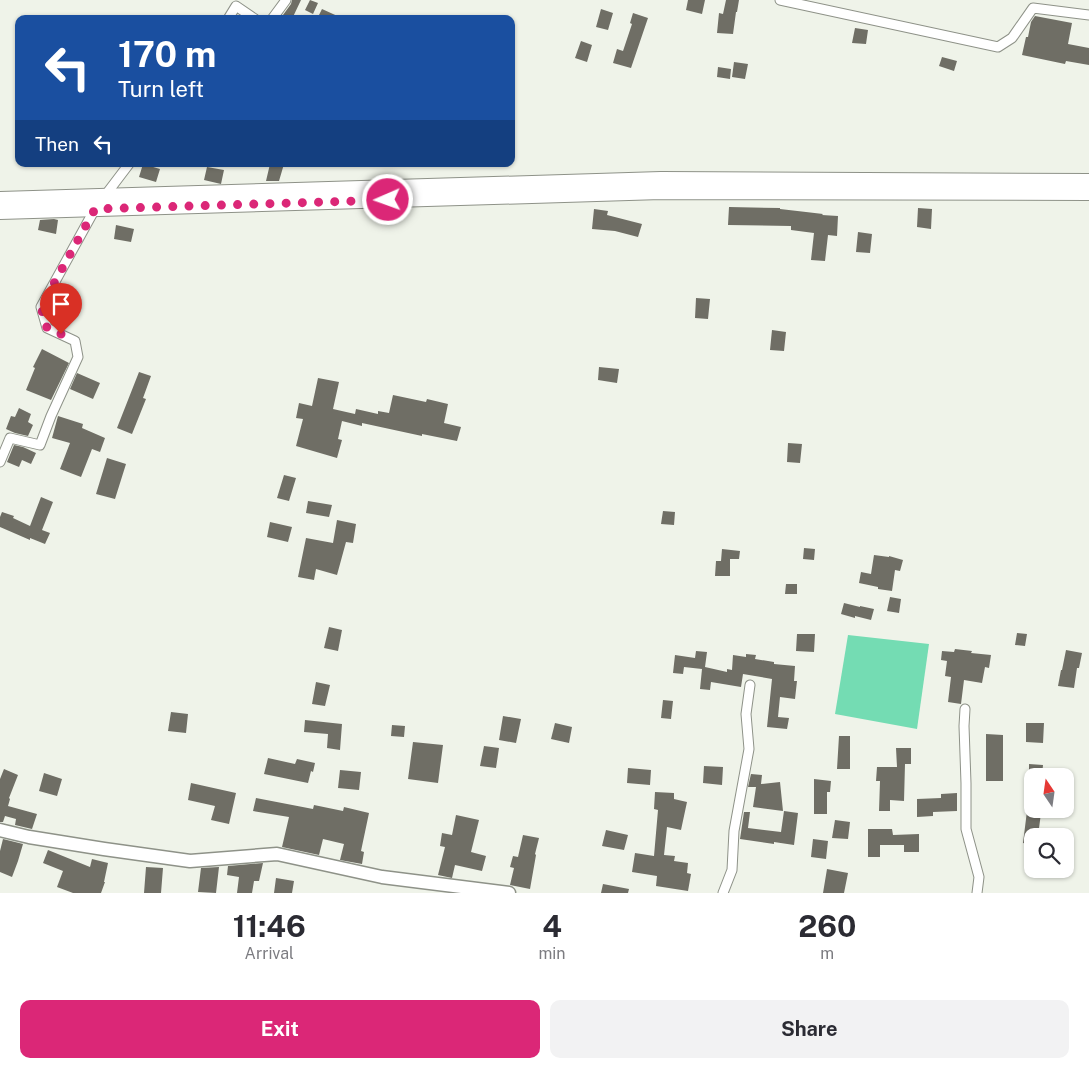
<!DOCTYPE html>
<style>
:root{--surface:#fff;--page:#f2f2f3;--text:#2b2b33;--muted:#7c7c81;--accent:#db2777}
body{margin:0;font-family:"Public Sans",sans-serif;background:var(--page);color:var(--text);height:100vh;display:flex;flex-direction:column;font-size:19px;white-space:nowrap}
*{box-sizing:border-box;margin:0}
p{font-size:16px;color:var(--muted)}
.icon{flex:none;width:28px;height:28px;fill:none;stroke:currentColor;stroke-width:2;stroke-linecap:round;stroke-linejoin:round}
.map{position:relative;height:893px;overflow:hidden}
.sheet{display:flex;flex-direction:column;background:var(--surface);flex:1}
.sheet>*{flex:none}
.top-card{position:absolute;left:15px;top:15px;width:500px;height:152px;border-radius:10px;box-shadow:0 1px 4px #0004;background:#1a4fa0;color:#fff;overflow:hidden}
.needle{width:32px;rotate:347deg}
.fabs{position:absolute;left:1024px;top:768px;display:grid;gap:10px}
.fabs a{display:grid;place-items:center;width:50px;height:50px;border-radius:10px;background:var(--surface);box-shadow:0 1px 4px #0004;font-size:25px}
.pin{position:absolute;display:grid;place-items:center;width:42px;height:42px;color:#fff;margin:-51px -21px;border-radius:50% 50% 50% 0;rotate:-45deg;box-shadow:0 0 5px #0007}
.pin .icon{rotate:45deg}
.me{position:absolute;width:55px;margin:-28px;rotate:268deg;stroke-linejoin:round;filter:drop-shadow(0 0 4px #0008)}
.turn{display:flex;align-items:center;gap:18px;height:105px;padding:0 20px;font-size:22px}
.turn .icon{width:65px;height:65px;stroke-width:2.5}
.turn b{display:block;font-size:35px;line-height:42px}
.then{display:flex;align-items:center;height:48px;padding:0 20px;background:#0003;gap:10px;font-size:19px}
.eta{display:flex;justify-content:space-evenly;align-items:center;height:85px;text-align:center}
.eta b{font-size:30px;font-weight:700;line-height:35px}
.button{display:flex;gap:10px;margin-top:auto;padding:10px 20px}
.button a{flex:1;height:58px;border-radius:10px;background:var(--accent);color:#fff;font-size:20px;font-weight:700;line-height:58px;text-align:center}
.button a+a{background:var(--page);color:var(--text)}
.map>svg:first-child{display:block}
.water{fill:#74dcb3}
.building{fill:#6f6e65}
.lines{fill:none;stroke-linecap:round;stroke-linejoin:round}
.street-casing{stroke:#8e9288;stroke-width:11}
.secondary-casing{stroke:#8e9288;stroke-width:15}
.primary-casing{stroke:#8e9288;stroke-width:16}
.street{stroke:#fff;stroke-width:9}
.secondary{stroke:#fff;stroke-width:12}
.primary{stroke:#fff;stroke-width:14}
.route{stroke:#db2777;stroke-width:9;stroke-dasharray:0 16.2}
</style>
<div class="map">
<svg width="1089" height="893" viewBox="0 0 1089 893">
<rect width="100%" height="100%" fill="#eff3e9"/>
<path class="water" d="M 848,635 L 929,644 L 917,729 L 835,714 Z"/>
<path class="building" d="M 292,0 L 301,0 L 292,19 L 291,19 L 283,15 L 291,4 Z
M 310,0 L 318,3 L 313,14 L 305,10 Z
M 688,0 L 705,0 L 702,14 L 686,10 Z
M 726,0 L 739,0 L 737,12 L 736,12 L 733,34 L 717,33 L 719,13 L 723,14 Z
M 322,9 L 344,19 L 317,19 Z
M 601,9 L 613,13 L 608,30 L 596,27 Z
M 633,13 L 648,18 L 631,68 L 613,63 L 617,49 L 623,51 L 632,24 L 630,23 Z
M 1035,16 L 1072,23 L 1068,44 L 1089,48 L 1089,65 L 1066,61 L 1065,64 L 1022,55 L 1026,37 L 1028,37 L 1031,22 Z
M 855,28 L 868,30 L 866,44 L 852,43 Z
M 581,41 L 592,45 L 587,62 L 575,58 Z
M 942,57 L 957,61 L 954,71 L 939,66 Z
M 734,62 L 748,64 L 745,79 L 732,77 Z
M 718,67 L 731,69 L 730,79 L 717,77 Z
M 143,164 L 160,169 L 156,182 L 139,177 Z
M 270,164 L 284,164 L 279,181 L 266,181 Z
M 207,167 L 224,170 L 221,184 L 204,180 Z
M 729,207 L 780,208 L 780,209 L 806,212 L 823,214 L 822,215 L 838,216 L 837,236 L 828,235 L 825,261 L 811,260 L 814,233 L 791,230 L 791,226 L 728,225 Z
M 918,208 L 932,209 L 931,229 L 917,227 Z
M 594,209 L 608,211 L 607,215 L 642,224 L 638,237 L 615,231 L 592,229 Z
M 54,219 L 58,220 L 56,234 L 38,230 L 40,220 Z
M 116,225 L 134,229 L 131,242 L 114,239 Z
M 858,232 L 872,234 L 870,253 L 856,252 Z
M 696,298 L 710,299 L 708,319 L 695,318 Z
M 772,330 L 786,332 L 784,351 L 770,350 Z
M 42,349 L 69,363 L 51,400 L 26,390 L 35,368 L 33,367 Z
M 599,367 L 619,369 L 617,383 L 598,380 Z
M 139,372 L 151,376 L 143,398 L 146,399 L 132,434 L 117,428 Z
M 77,373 L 100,383 L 93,399 L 70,389 Z
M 318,378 L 339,382 L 333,409 L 355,414 L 356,409 L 378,414 L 378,411 L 389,413 L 393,395 L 426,402 L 427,399 L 448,404 L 444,423 L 461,427 L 457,441 L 422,434 L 422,436 L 362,423 L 362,426 L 342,421 L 338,439 L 342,440 L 337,458 L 296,446 L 303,419 L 296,418 L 299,403 L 312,406 Z
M 19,408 L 31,414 L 28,422 L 33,425 L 28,436 L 15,433 L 6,429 L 11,416 L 15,417 Z
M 58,416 L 83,424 L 82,428 L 105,438 L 100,452 L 92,449 L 81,477 L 60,469 L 70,443 L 52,438 Z
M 788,443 L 802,444 L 800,463 L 787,462 Z
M 14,445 L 23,447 L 36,453 L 31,464 L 22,460 L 19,467 L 7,462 Z
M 107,458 L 126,464 L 115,499 L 96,494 Z
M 284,475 L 296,478 L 289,501 L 277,498 Z
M 41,497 L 53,502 L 42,530 L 50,533 L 45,544 L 30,538 L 30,540 L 0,527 L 0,517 L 2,512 L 14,516 L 13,518 L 30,526 Z
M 308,501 L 332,505 L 329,517 L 306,513 Z
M 663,511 L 675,512 L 674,525 L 661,524 Z
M 337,520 L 356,524 L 353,543 L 346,542 L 337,575 L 316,569 L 314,580 L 298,577 L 306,538 L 333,543 Z
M 270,522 L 292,527 L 288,542 L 267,537 Z
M 804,548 L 815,549 L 814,560 L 803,559 Z
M 722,549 L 740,551 L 739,559 L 730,559 L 730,576 L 715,576 L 716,561 L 721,561 Z
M 874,555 L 889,557 L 889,556 L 903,560 L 900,571 L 895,570 L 892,591 L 878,589 L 878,587 L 859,583 L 861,572 L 871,574 Z
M 786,584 L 797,584 L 797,594 L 785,594 Z
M 890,597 L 901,599 L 899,613 L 887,611 Z
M 844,603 L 860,607 L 860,606 L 874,609 L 871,620 L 855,616 L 855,618 L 841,614 Z
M 329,627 L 342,630 L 338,651 L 324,648 Z
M 1017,633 L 1027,634 L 1025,646 L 1015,645 Z
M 797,634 L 815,634 L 814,652 L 796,651 Z
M 955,649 L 972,651 L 971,653 L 991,655 L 989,668 L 985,667 L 982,683 L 964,680 L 961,704 L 948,702 L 951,677 L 945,676 L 947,661 L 941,660 L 942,651 L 954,652 Z
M 1066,650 L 1082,653 L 1079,668 L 1077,668 L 1074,688 L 1058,686 L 1061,670 L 1062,670 Z
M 696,651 L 707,652 L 705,667 L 727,672 L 727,669 L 732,670 L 733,655 L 746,657 L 746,654 L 756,655 L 755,659 L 774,662 L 774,664 L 795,666 L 794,681 L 797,681 L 795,699 L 780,697 L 778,717 L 789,718 L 787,729 L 767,727 L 772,679 L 743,674 L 741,687 L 711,682 L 710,690 L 700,689 L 702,669 L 684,667 L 683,674 L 673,673 L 675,655 L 695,658 Z
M 316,682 L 330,685 L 325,706 L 312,704 Z
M 663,700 L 673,701 L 671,719 L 661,718 Z
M 171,712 L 188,714 L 186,733 L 168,731 Z
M 503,716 L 521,719 L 516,743 L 499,740 Z
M 305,720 L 342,724 L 340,750 L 327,748 L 328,734 L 304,732 Z
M 555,723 L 572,727 L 569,743 L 551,739 Z
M 1026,723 L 1044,723 L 1043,743 L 1026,742 Z
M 392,725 L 405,726 L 404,737 L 391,736 Z
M 986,734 L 1003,735 L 1003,781 L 986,781 Z
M 839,736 L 850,736 L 850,769 L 837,769 Z
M 413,742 L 443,745 L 438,783 L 408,779 Z
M 484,746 L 499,748 L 496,768 L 480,766 Z
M 896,748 L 911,748 L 911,764 L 905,764 L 904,801 L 890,800 L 890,811 L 879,811 L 880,781 L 876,781 L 877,767 L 897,767 Z
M 268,758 L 295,764 L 297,759 L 315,763 L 313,772 L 311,771 L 308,783 L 264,774 Z
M 1029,764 L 1043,765 L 1042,776 L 1029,776 Z
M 704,766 L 723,767 L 722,785 L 703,783 Z
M 628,768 L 651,770 L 650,785 L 627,783 Z
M 4,769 L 18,775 L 9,798 L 10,799 L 8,806 L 37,814 L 32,829 L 15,825 L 16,819 L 5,816 L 3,822 L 0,822 L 0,779 Z
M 340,770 L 361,772 L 359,790 L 338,788 Z
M 44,773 L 62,779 L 57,796 L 39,791 Z
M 751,774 L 762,775 L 761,784 L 780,782 L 783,811 L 753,807 L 756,787 L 748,787 Z
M 814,779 L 831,781 L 830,792 L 827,792 L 827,814 L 814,814 Z
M 191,783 L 236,793 L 229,824 L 211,820 L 215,806 L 188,800 Z
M 655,792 L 674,793 L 674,799 L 687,802 L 681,830 L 667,827 L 664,855 L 675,856 L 674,861 L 688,863 L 687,873 L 691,874 L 688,891 L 656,886 L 657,876 L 632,872 L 635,853 L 654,856 L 658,810 L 654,809 Z
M 957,793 L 957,811 L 933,812 L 933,816 L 917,817 L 917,799 L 941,798 L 941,794 Z
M 256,798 L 313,809 L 314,805 L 343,811 L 344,807 L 369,813 L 361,851 L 364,852 L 362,864 L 340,860 L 344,844 L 323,839 L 319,855 L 282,847 L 289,817 L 253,811 Z
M 784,811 L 798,813 L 794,845 L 774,842 L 774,844 L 740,839 L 744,812 L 750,812 L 748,828 L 781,832 Z
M 1027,811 L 1041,813 L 1038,836 L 1032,836 L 1032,845 L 1023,843 Z
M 456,815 L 479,820 L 471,852 L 486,856 L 482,871 L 455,865 L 452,878 L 438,875 L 445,847 L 440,846 L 442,833 L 452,835 Z
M 835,820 L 850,822 L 848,839 L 832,838 Z
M 868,829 L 892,829 L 893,835 L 919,834 L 919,852 L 904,852 L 904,845 L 880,845 L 880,857 L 868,857 Z
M 606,830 L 628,835 L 624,850 L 602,846 Z
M 523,835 L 539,838 L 535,854 L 536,855 L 530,889 L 510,885 L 514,868 L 510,867 L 513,856 L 518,857 Z
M 3,839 L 23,844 L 18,861 L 12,877 L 0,872 L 0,851 Z
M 813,839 L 828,841 L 826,859 L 811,857 Z
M 48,850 L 90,867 L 92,859 L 108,863 L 104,882 L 105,882 L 101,893 L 73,893 L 57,887 L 63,871 L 43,863 Z
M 263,863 L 259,881 L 254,881 L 252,893 L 237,893 L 239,877 L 227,875 L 228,866 Z
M 146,867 L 163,868 L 161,893 L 144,893 Z
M 219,867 L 216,893 L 198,892 L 201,868 Z
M 827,869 L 848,873 L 844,893 L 823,893 Z
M 276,878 L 294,881 L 292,893 L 274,893 Z
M 603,884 L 629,889 L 628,893 L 601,893 Z"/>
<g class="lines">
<g class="street-casing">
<path id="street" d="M 780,0 L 998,47 L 1012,38 L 1033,8 L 1089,15
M 228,19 L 236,6 L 255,19
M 272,19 L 286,0
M 104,197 L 129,164
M 0,462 L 10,438 L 40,445 L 51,416 L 78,357 L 75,341 L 47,328 L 41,307 L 96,207
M 965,709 L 964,726 L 966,783 L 966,829 L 979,877 L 977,893
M 723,893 L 732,870 L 734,831 L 749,749 L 746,714 L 750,685"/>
</g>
<g class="secondary-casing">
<path id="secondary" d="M 0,830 L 29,837 L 104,849 L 190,861 L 277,854 L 382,877 L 509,893"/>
</g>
<g class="primary-casing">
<path id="primary" d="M 0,199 L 661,179 L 1089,181
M 0,212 L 661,192 L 1089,193"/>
</g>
<use href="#street" class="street"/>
<use href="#secondary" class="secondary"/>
<use href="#primary" class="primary"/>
</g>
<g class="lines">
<path class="route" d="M 61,334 L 47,328 L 41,307 L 95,209 L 388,200"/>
</g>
</svg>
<div class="fabs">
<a><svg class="needle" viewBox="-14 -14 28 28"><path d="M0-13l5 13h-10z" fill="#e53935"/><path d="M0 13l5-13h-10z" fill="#7c7c81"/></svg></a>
<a><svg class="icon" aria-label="search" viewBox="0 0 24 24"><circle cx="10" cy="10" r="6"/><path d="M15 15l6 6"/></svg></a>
</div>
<div class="pin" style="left:61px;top:334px;background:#d93025"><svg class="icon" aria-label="arrive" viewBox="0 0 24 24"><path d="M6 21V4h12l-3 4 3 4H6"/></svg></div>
<svg class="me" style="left:388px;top:200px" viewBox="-20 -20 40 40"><circle r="17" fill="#db2777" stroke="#fff" stroke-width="3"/><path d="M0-11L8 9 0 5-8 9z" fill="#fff"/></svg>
<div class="top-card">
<div class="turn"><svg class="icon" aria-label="left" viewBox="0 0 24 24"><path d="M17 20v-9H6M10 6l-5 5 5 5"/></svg><div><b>170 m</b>Turn left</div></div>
<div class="then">Then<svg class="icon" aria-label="left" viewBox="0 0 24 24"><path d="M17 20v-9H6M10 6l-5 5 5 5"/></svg></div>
</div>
</div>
<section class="sheet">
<div class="eta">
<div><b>11:46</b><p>Arrival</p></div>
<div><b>4</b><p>min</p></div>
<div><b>260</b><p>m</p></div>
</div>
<div class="button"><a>Exit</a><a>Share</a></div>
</section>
